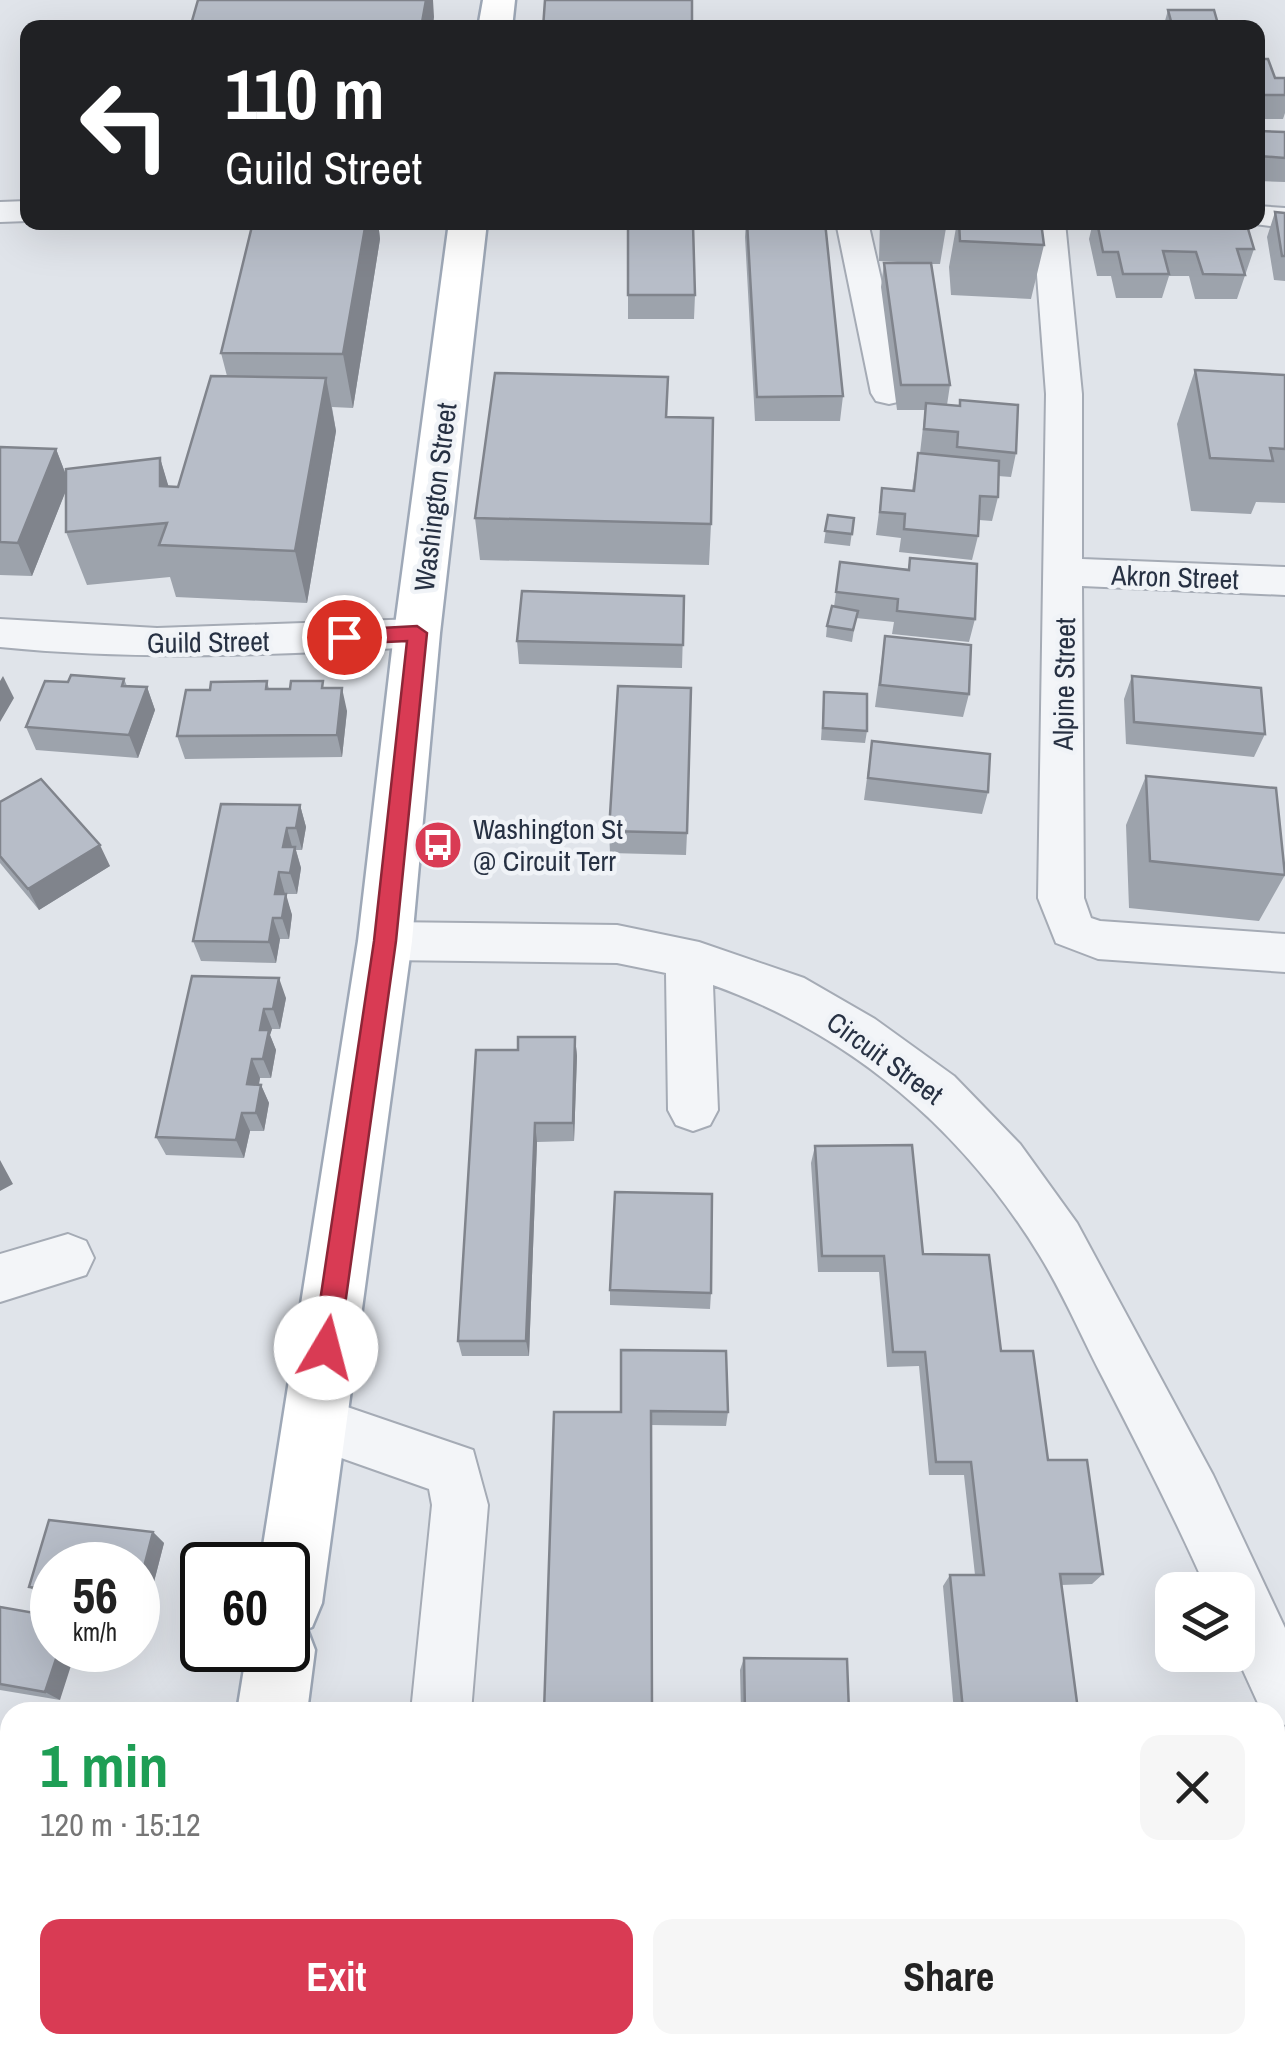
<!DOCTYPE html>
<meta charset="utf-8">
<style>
:root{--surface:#fff;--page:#f6f6f6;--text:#222;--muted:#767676;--accent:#d93b54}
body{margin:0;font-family:"Archivo Narrow",sans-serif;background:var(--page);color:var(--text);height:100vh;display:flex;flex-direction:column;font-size:38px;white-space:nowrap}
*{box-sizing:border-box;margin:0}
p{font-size:32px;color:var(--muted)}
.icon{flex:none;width:55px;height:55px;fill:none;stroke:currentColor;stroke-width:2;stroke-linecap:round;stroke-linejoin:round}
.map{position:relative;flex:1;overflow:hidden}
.sheet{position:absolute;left:0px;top:1702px;width:1285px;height:352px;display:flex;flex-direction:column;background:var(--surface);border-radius:30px 30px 0 0;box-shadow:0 10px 40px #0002}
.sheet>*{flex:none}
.hud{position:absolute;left:20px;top:20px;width:1245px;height:210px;border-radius:20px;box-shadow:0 10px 40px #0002;background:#202124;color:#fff;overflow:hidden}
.controls{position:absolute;left:1155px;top:1572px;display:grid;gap:20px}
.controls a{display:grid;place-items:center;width:100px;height:100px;border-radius:20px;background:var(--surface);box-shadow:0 10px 40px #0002;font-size:50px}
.speed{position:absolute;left:30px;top:1542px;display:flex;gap:20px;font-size:50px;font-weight:700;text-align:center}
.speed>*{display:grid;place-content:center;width:130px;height:130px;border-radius:50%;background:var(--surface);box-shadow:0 10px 40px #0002;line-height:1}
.speed small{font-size:25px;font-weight:400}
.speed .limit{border:5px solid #111;border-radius:15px;background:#fff;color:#111}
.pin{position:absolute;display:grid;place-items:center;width:85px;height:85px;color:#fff;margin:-42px;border:5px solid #fff;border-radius:50%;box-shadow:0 2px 10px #0007}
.me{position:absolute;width:110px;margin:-55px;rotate:8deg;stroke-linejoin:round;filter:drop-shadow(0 0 8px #0008)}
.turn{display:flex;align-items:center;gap:35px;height:210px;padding:0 40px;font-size:45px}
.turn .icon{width:130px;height:130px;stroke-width:2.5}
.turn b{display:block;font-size:70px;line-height:85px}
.round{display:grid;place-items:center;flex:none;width:105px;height:105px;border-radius:20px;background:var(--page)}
.headline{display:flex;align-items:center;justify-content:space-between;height:170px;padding:0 40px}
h1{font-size:60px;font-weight:800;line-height:75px;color:#1e9e55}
.action{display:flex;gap:20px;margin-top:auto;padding:20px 40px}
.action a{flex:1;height:115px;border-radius:20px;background:var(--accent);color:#fff;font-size:40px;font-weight:800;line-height:115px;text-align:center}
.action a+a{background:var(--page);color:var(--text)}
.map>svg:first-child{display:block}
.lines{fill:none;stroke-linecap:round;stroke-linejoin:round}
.street-casing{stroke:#a5abb5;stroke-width:4}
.primary-casing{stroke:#9ea8b7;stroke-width:5}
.street{fill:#f3f5f8;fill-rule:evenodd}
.primary{fill:#fff;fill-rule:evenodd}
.wall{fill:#9da3ac}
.shaded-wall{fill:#80848c}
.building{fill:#b7bdc8;stroke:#80848c;stroke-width:2.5}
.route{fill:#d93b54;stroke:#8d2637;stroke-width:2.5}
.labels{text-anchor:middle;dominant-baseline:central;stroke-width:9;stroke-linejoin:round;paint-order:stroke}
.street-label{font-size:28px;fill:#273143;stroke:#f0f3f7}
.poi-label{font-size:28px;fill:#273143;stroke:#f0f3f7;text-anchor:start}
</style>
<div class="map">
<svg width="1285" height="2054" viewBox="0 0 1285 2054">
<rect width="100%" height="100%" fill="#e0e4ea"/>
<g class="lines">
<g class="street-casing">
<path id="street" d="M 28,201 L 28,221 L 0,222 L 0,202 Z
M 1258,206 L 1285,208 L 1285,228 L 1247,223 L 1258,222 Z
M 836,222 L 868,222 L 907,393 L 902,401 L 889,404 L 876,401 L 871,393 Z
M 1033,222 L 1065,222 L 1082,394 L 1082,559 L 1285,567 L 1285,595 L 1082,586 L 1084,898 L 1091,918 L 1100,921 L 1285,934 L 1285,972 L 1098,959 L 1056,943 L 1038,898 L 1046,394 Z
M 0,619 L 157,628 L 417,619 L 431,623 L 437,633 L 431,643 L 417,647 C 277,655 139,661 0,647 Z
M 385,922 L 617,925 L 699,942 L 804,978 L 875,1019 L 954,1076 L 1020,1144 L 1077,1223 L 1213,1475 L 1285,1628 L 1285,1725 L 1275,1721 L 1275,1712 L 1262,1712 L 1236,1655 L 1238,1590 L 1207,1590 C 1175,1518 1139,1448 1103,1378 C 1082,1338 1064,1295 1040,1256 C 963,1130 852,1035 713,985 L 718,1110 L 710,1125 L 693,1131 L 676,1125 L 668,1110 L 666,973 L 617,963 L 385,960 L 369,954 L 362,941 L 369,928 Z
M 68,1234 L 86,1241 L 94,1258 L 86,1275 L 0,1302 L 0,1254 Z
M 315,1396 L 473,1450 L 488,1505 L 471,1712 L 411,1712 L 432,1505 L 429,1489 L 296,1442 L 288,1423 L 296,1404 Z
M 1285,1824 L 1285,1886 L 1275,1891 L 1275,1827 Z
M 377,2045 L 443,2045 L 442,2054 L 376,2054 Z"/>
</g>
<g class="primary-casing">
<path id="primary" d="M 483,0 L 515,0 L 512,28 L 478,28 Z
M 449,222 L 487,222 L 440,633 L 412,941 L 322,1603 L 312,1627 L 307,1629 L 315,1650 L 307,1712 L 237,1712 L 247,1650 L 288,1650 L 288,1565 L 260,1565 L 358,941 L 394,633 Z
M 181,2045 L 259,2045 L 257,2054 L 179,2054 Z"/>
</g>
<use href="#street" class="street"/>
<use href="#primary" class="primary"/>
</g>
<path class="wall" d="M 1168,10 L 1218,24 L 1230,28 L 1163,28 Z
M 1258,59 L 1275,78 L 1285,78 L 1285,113 L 1283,119 L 1258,119 Z
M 1258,131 L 1285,132 L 1285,182 L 1258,181 Z
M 1275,212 L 1285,213 L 1285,281 L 1274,280 L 1267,237 Z
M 253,222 L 378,222 L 380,239 L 353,408 L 332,407 L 336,431 L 307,603 L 176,597 L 170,577 L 87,585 L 66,532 L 66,490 L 32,576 L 0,575 L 0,447 L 56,449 L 66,475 L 160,458 L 168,486 L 178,487 L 227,376 L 221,353 Z
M 746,222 L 825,222 L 843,396 L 840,421 L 755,421 L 745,237 Z
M 880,222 L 947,222 L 940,264 L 931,264 L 950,385 L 947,405 L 959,406 L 960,400 L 1016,453 L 1011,477 L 998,476 L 998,497 L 992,521 L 979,520 L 978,536 L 972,560 L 899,552 L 901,538 L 876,535 L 882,488 L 912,490 L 918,453 L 920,453 L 925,410 L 897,410 L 881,287 L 884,263 L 916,263 L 879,261 Z
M 957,222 L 1041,222 L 1044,245 L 1031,299 L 951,295 L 949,267 Z
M 1093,222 L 1246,222 L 1254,249 L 1237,299 L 1195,299 L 1189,276 L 1169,276 L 1162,298 L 1116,298 L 1111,276 L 1097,276 L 1089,239 Z
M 628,225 L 695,295 L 694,319 L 628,319 Z
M 1195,370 L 1285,375 L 1285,503 L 1256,502 L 1251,514 L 1191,511 L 1177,424 Z
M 668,377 L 667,417 L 711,524 L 709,565 L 480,560 L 475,518 Z
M 828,515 L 854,518 L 850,546 L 824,543 Z
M 910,558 L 975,619 L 969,642 L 892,634 L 894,622 L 856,618 L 852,642 L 826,637 L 827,626 L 834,607 L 840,562 L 908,569 Z
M 684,596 L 682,668 L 519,664 L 517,641 Z
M 885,636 L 969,694 L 963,717 L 875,707 Z
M 1132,676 L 1265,734 L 1254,757 L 1126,744 L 1124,699 Z
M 124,679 L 127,686 L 147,687 L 155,710 L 138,758 L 36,750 L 26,727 L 68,682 Z
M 267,681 L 269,689 L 324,688 L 347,711 L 342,757 L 185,759 L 177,736 L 210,690 Z
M 824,692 L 867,731 L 865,743 L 821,740 Z
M 872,741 L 988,792 L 982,814 L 864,800 Z
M 1146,776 L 1285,875 L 1259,921 L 1129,908 L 1126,825 Z
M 0,802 L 110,866 L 39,910 L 0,863 Z
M 300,805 L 306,827 L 302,850 L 296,850 L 301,868 L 297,894 L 285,894 L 292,915 L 289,939 L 280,939 L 276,963 L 201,961 L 193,941 Z
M 609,831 L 687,833 L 686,855 L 610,853 Z
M 192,976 L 286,998 L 280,1029 L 272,1029 L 270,1035 L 276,1050 L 271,1078 L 260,1078 L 259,1085 L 261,1085 L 269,1103 L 264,1131 L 250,1131 L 244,1158 L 166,1155 L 156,1137 Z
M 575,1037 L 577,1056 L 574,1141 L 537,1142 L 529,1356 L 462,1356 L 458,1341 L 518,1050 Z
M 815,1146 L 923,1254 L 1001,1351 L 1048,1460 L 1103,1574 L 1092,1584 L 1061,1585 L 1078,1710 L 1075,1712 L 954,1712 L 943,1586 L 950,1575 L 975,1575 L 964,1475 L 929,1475 L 919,1366 L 887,1367 L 879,1272 L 818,1272 L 811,1163 Z
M 610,1290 L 711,1293 L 710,1309 L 610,1305 Z
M 621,1412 L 728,1412 L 726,1426 L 651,1425 Z
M 49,1520 L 153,1532 L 164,1543 L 147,1609 L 138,1608 L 138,1565 L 52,1565 L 52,1598 L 43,1597 L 29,1587 Z
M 0,1607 L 60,1700 L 0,1690 Z
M 744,1658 L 849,1712 L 741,1712 L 740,1670 Z"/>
<path class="shaded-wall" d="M 426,0 L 433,0 L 434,17 L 433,28 L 421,28 Z
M 366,222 L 378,222 L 380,239 L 353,408 L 343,354 Z
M 326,378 L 336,431 L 307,603 L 295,551 Z
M 56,449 L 69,483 L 32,576 L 18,543 Z
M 160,458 L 176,511 L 160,486 Z
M 3,676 L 14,698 L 0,722 L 0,681 Z
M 147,687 L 155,710 L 138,758 L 129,735 Z
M 342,688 L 347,711 L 342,757 L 337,735 Z
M 300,805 L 306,827 L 302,850 L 296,828 Z
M 287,828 L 293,850 L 283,847 Z
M 100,845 L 110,866 L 39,910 L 28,889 Z
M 295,847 L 301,868 L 297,894 L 290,873 Z
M 279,872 L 285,894 L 275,894 Z
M 286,894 L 292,915 L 289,939 L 282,918 Z
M 273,918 L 280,939 L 276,963 L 269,942 Z
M 279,978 L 286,998 L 280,1029 L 273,1009 Z
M 264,1009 L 272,1029 L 270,1035 L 276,1050 L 271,1078 L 263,1059 L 260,1030 Z
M 575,1037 L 577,1056 L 574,1141 L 573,1123 Z
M 252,1059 L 260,1078 L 255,1103 L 247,1084 Z
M 261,1085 L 269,1103 L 264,1131 L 256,1113 Z
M 242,1113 L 250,1131 L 244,1158 L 236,1140 Z
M 535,1123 L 537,1142 L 529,1356 L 526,1341 Z
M 0,1160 L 13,1184 L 0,1191 Z
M 153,1532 L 164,1543 L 147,1609 L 138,1601 L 138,1590 Z
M 59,1650 L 76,1650 L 60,1700 L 45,1692 Z"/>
<path class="building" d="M 198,0 L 426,0 L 421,28 L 190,28 Z
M 545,0 L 692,0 L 692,28 L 543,28 Z
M 1168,10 L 1214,10 L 1218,24 L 1229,24 L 1230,28 L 1184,28 L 1184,25 L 1172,25 Z
M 1258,59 L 1268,59 L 1275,78 L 1285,78 L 1285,95 L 1258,95 Z
M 1258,131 L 1285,132 L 1285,158 L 1259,156 Z
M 1275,212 L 1285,213 L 1285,256 L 1282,256 Z
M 253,222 L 366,222 L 343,354 L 221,353 Z
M 747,222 L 825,222 L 843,396 L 757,397 Z
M 959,222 L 1041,222 L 1044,245 L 960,241 Z
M 1097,222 L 1246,222 L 1254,249 L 1237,249 L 1245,275 L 1203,274 L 1196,252 L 1163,251 L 1169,274 L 1123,274 L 1118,252 L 1103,252 Z
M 628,225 L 693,225 L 695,295 L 628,295 Z
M 884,263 L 931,263 L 950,385 L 901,385 Z
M 1195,370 L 1285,375 L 1285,449 L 1270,448 L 1273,461 L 1210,458 Z
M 495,373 L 668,377 L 666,417 L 713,418 L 711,524 L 475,518 Z
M 211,376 L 326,378 L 295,551 L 159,545 L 167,523 L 66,532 L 66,469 L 160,458 L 160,486 L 178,487 Z
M 960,400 L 1018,405 L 1016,453 L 957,447 L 958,432 L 924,429 L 926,403 L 960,406 Z
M 0,447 L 56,449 L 18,543 L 0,542 Z
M 918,453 L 999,461 L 998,497 L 980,496 L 978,536 L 904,529 L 905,514 L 880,512 L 882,488 L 914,491 Z
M 828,515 L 854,518 L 852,534 L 825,531 Z
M 910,558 L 977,564 L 975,619 L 897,611 L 898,599 L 836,592 L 840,562 L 909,570 Z
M 522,591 L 684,596 L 683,645 L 517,641 Z
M 832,606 L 858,611 L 853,630 L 827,626 Z
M 885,636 L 971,645 L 969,694 L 880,685 Z
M 71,675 L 124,679 L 122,686 L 147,687 L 129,735 L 26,727 L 45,681 L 68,682 Z
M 1132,676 L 1261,688 L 1265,734 L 1134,722 Z
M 267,681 L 266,689 L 290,689 L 291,681 L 323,681 L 322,688 L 342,688 L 337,735 L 177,736 L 186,690 L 210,690 L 211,682 Z
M 618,686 L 691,688 L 687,833 L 609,831 Z
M 824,692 L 867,694 L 867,731 L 823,728 Z
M 872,741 L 990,754 L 988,792 L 868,778 Z
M 1146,776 L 1276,788 L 1285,875 L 1150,861 Z
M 41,779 L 100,845 L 28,889 L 0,856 L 0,802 Z
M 221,804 L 300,805 L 296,828 L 287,828 L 283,847 L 295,847 L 290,873 L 279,872 L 275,894 L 286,894 L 282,918 L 273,918 L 269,942 L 193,941 Z
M 192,976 L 279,978 L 273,1009 L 264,1009 L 260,1030 L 269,1030 L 263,1059 L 252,1059 L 247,1084 L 261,1085 L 256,1113 L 242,1113 L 236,1140 L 156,1137 Z
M 518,1037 L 575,1037 L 573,1123 L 535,1123 L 526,1341 L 458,1341 L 476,1050 L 518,1050 Z
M 912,1145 L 923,1254 L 989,1255 L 1001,1351 L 1033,1351 L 1048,1460 L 1087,1460 L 1103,1574 L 1060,1574 L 1078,1710 L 963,1710 L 950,1575 L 984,1575 L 971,1462 L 936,1462 L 925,1352 L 893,1352 L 884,1256 L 822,1256 L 815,1146 Z
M 615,1192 L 712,1194 L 711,1293 L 610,1290 Z
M 621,1350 L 726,1351 L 728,1412 L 651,1411 L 652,1712 L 544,1712 L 554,1412 L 621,1412 Z
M 49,1520 L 153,1532 L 138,1590 L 138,1565 L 52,1565 L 52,1590 L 29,1587 Z
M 0,1607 L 52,1616 L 52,1650 L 59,1650 L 45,1692 L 0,1684 Z
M 744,1658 L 847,1659 L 849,1712 L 745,1712 Z
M 0,1794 L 10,1796 L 10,1894 L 0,1892 Z
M 751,2045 L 865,2045 L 866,2054 L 751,2054 Z"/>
<path class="route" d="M 417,626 L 427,633 L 396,941 L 339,1348 L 335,1357 L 326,1361 L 317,1357 L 313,1348 L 374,941 L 407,641 L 344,644 L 335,637 L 344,630 Z"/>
<defs>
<g id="bus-disc" transform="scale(2.5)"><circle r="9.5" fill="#d93b54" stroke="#f0f3f7"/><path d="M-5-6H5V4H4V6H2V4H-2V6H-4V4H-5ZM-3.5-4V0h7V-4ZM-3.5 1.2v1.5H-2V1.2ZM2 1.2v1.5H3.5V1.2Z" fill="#fff"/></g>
</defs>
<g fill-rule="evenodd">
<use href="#bus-disc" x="438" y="845"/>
</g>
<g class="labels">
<g class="street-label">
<text transform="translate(435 497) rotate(-83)">Washington Street</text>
<text transform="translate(1175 577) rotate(2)">Akron Street</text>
<text transform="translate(208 642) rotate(-1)">Guild Street</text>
<text transform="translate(1064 684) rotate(-89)">Alpine Street</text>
<text transform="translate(885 1058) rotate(36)">Circuit Street</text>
</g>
<g class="poi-label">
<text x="473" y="829">Washington St<tspan x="473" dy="32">@ Circuit Terr</tspan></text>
</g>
</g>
</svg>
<div class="controls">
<a><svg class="icon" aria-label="layers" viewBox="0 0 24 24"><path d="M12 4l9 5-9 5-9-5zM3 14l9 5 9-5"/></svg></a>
</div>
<div class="speed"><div>56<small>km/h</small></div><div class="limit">60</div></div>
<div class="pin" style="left:344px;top:637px;background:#d93025"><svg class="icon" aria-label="arrive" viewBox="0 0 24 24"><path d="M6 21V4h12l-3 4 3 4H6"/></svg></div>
<svg class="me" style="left:326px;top:1348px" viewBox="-20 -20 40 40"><circle r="19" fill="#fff"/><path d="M0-13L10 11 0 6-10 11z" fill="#d93b54"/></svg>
<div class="hud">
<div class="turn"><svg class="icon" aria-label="left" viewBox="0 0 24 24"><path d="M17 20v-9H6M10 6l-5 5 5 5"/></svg><div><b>110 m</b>Guild Street</div></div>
</div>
<section class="sheet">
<div class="headline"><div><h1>1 min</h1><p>120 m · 15:12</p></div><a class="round"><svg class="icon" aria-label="close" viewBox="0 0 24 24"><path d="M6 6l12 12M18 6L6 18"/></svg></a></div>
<div class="action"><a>Exit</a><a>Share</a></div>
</section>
</div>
